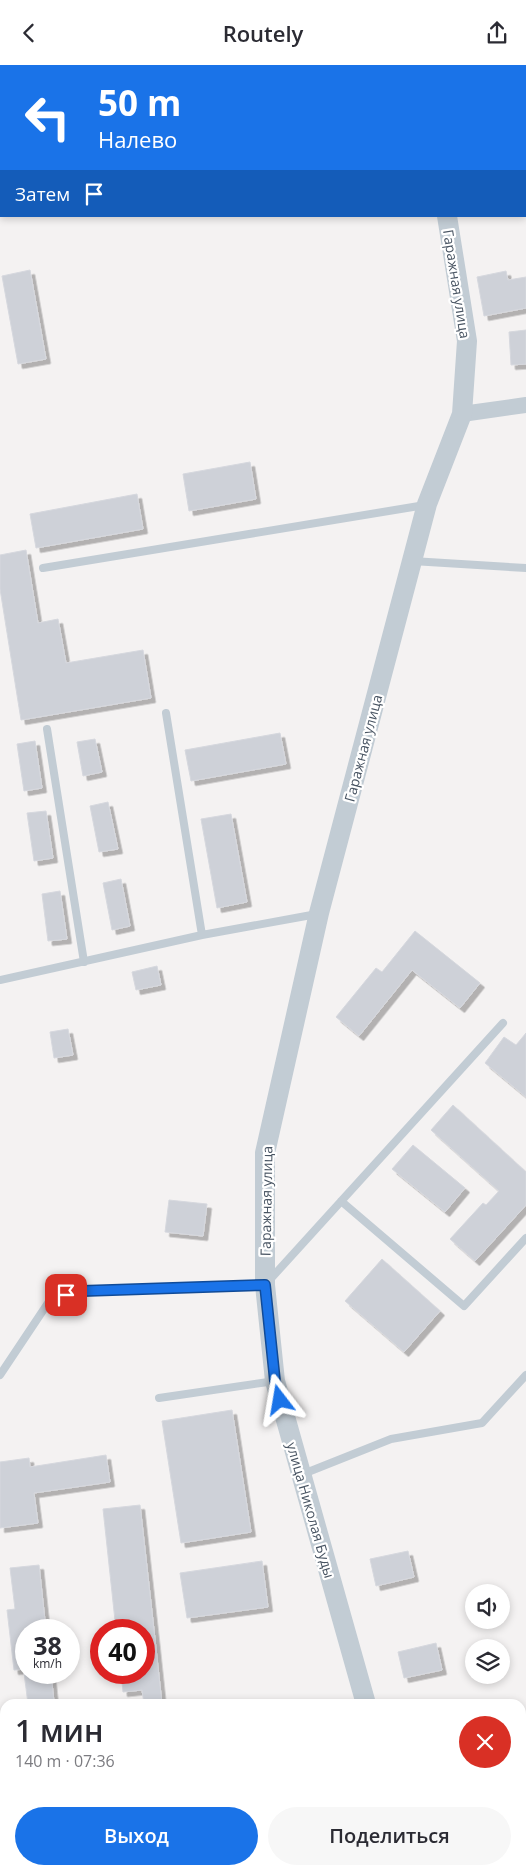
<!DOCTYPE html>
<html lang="ru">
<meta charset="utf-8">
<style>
:root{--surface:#fff;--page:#f7f7f7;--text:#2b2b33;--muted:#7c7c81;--accent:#1a73e8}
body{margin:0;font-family:"Open Sans",sans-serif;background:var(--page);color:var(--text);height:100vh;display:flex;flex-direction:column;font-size:19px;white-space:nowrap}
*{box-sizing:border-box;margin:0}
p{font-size:16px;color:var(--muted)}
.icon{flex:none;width:28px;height:28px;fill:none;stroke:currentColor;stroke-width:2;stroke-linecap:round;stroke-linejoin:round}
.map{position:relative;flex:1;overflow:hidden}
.side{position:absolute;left:0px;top:1634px;width:526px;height:176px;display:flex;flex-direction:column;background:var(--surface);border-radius:15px 15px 0 0;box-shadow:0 2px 8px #0003}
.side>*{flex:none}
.banner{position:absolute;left:0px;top:0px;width:526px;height:152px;box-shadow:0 2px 8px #0003;background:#1a73e8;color:#fff;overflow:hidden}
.controls{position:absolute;left:465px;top:1519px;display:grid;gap:10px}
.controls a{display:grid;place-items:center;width:45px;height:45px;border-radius:50%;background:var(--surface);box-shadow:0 2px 8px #0003;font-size:25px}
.speed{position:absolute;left:15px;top:1554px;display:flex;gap:10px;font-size:25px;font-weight:700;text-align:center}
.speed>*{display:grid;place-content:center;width:65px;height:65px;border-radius:50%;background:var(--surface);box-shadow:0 2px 8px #0003;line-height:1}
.speed small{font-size:12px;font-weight:400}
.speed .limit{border:8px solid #d22;background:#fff;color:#111}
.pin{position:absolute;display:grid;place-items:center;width:42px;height:42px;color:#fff;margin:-21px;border-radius:10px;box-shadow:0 2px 8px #0006}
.me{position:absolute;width:55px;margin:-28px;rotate:346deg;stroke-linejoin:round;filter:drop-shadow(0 0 4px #0008)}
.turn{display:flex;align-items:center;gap:18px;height:105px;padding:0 15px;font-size:22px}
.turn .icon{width:65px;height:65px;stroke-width:2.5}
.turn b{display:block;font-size:35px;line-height:42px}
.then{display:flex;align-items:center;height:48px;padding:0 15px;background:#0003;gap:10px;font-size:19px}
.round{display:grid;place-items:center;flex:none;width:52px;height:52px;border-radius:26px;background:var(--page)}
.headline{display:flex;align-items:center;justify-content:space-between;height:85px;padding:0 15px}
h1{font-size:30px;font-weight:600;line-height:38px}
.cta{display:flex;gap:10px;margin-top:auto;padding:10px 15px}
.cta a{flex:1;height:58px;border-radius:30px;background:var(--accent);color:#fff;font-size:20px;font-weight:600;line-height:58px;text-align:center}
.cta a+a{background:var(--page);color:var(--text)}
header{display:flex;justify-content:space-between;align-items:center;height:65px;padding:0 15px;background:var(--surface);font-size:22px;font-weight:600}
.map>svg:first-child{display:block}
.water{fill:#88daf5}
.building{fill:#ced1d8;stroke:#d6d8de;filter:url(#shadow)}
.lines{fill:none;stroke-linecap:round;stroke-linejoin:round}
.service{stroke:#c2ccd4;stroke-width:8}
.minor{stroke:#c2ccd4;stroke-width:16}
.tertiary{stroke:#c2ccd4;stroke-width:20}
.route-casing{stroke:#114b97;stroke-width:12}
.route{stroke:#1a73e8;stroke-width:9}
.labels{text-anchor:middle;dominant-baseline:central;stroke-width:4.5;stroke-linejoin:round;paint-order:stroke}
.street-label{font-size:14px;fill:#485462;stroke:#fff}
</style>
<header><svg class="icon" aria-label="back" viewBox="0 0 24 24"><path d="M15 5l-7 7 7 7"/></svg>Routely<svg class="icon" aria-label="share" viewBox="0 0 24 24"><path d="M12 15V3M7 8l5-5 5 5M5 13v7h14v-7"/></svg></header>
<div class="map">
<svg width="526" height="1809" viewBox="0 0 526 1809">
<defs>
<filter id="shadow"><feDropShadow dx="4.5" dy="4.5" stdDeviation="0" flood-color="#0004"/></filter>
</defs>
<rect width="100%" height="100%" fill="#f4f2f2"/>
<path class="water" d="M 161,1805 L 281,1805 L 282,1808 L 162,1809 Z"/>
<path class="building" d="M 30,205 L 46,294 L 18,299 L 2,211 Z
M 506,206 L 508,215 L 526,212 L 526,243 L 484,251 L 477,212 Z
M 526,265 L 526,299 L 511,300 L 509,267 Z
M 250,397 L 256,434 L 189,446 L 183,409 Z
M 137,429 L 143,464 L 36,483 L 30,449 Z
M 26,485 L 38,558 L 58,554 L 66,598 L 143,585 L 151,633 L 21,655 L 0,524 L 0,490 Z
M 280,668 L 286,699 L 191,716 L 185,685 Z
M 95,674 L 102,707 L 83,711 L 77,677 Z
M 35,676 L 42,723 L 24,726 L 17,679 Z
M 108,737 L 118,784 L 99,787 L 90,741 Z
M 46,746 L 53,793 L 34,796 L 27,748 Z
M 231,749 L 247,837 L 217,843 L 201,754 Z
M 121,814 L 130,861 L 112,865 L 103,818 Z
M 60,826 L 67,874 L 48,876 L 42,829 Z
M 415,866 L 480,918 L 460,943 L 412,905 L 359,971 L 336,952 L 376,903 L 382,907 Z
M 157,901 L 161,920 L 136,925 L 132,907 Z
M 68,964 L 73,990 L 54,993 L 50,967 Z
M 526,968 L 526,1032 L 485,998 L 504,972 L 516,980 Z
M 453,1040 L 526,1107 L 526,1140 L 475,1196 L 450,1174 L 483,1138 L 486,1140 L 499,1126 L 431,1065 Z
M 413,1080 L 465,1123 L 445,1147 L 392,1104 Z
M 169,1135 L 207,1139 L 203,1171 L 165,1167 Z
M 382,1194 L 440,1246 L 404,1287 L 345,1236 Z
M 232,1345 L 251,1467 L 181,1478 L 162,1356 Z
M 106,1390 L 110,1417 L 34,1428 L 38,1458 L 0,1463 L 0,1397 L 29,1393 L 30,1402 Z
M 140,1440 L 154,1565 L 162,1639 L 144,1639 L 142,1625 L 123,1627 L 121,1608 L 144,1608 L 144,1565 L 116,1565 L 103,1444 Z
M 408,1486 L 414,1512 L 376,1521 L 370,1494 Z
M 262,1496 L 268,1542 L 187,1553 L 180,1508 Z
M 39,1500 L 46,1565 L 26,1565 L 26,1604 L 14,1605 L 7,1545 L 15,1544 L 10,1503 Z
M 436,1578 L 442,1605 L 404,1613 L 398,1587 Z
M 24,1608 L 51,1608 L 54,1637 L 28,1639 Z"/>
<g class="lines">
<path class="service" d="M 0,78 L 1,78
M 412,496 L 526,503
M 43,503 L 425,440
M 166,648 L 202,870
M 47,664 L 84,897
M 0,915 L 202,870 L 317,849
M 341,1136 L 464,1241 L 526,1173
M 0,1310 L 50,1235 L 82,1226 L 265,1220 L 503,958
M 159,1333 L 275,1316
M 303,1409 L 391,1374 L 482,1358 L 526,1310"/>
<path class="minor" d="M 462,349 L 526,340"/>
<path class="tertiary" d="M 423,0 L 423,1
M 366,1639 L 275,1316 L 265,1220 L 265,1088 L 319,848 L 427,439 L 462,349 L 467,276 L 447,151
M 411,1805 L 412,1809"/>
</g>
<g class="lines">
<g class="route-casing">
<path id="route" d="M 66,1230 L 82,1226 L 265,1220 L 275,1316 L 280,1335"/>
</g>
<use href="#route" class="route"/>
</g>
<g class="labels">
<g class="street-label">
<text transform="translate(457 219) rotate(81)">Гаражная улица</text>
<text transform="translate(363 683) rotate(-75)">Гаражная улица</text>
<text transform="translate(266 1136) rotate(-89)">Гаражная улица</text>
<text transform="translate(311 1445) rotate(74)">улица Николая Буды</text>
</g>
</g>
</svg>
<div class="controls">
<a><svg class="icon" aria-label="sound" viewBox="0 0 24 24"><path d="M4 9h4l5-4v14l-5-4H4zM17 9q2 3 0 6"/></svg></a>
<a><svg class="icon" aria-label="layers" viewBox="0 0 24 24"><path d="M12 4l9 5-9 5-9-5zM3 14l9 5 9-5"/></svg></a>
</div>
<div class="speed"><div>38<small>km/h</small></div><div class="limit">40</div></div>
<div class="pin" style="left:66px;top:1230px;background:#d93025"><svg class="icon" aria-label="arrive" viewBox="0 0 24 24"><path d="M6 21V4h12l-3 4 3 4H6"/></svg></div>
<svg class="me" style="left:280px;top:1335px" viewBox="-20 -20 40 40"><path d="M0-17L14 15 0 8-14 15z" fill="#1a73e8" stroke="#fff" stroke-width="4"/></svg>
<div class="banner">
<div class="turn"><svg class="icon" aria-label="left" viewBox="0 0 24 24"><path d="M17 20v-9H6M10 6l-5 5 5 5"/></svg><div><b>50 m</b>Налево</div></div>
<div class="then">Затем<svg class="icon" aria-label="arrive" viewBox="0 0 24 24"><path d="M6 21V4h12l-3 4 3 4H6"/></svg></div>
</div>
<section class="side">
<div class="headline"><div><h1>1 мин</h1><p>140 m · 07:36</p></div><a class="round" style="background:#d93025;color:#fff"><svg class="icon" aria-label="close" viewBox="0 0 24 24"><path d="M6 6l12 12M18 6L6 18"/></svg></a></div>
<div class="cta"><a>Выход</a><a>Поделиться</a></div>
</section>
</div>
